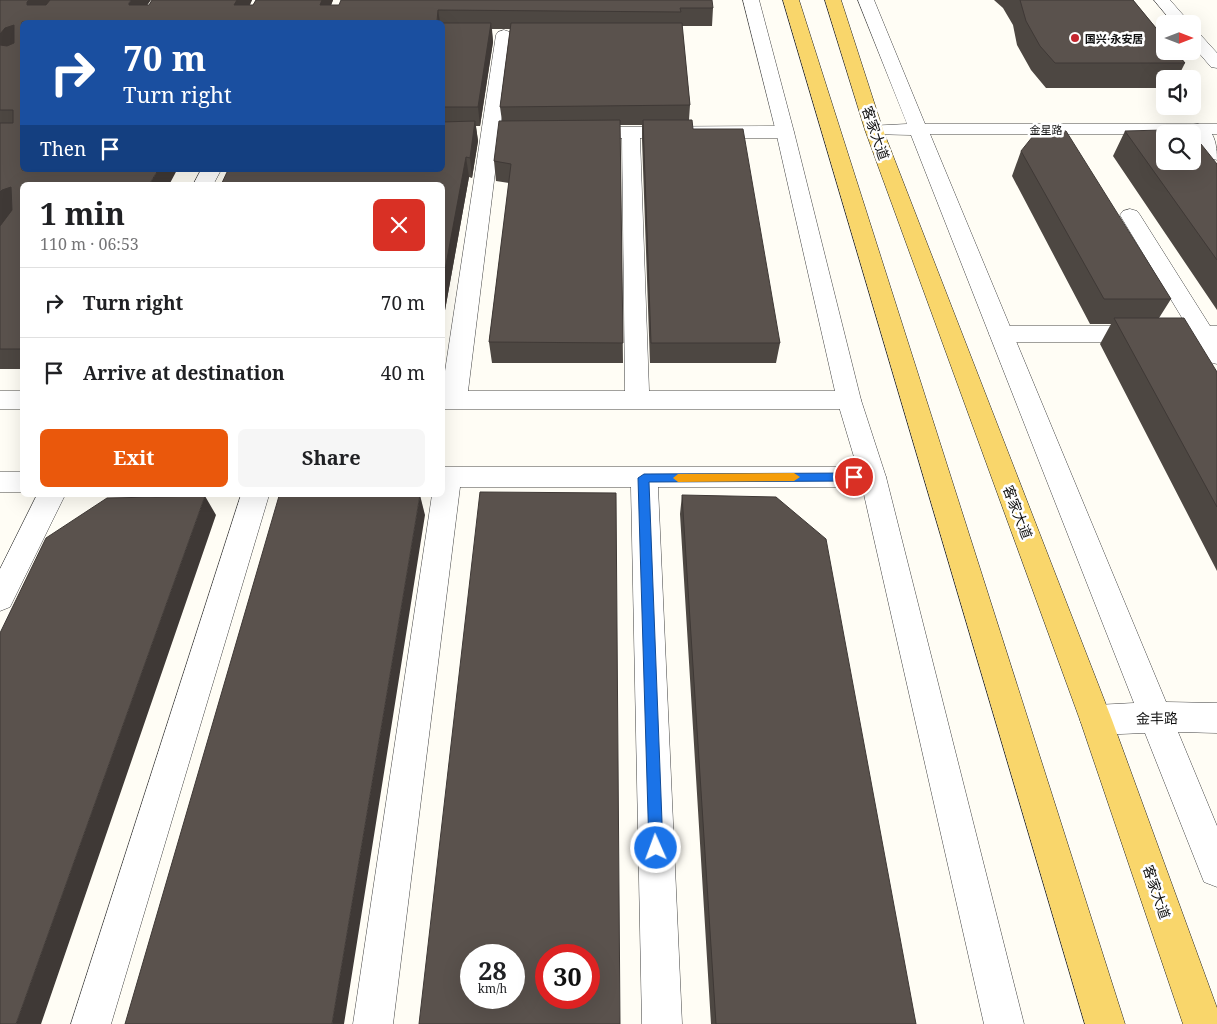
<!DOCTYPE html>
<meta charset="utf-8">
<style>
:root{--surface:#fff;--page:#f6f6f6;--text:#202124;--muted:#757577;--line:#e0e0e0;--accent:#ea580c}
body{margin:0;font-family:"Noto Serif","Noto Sans SC",serif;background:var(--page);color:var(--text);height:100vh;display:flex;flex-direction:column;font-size:19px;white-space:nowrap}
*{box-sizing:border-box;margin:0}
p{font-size:16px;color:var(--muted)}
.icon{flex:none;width:28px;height:28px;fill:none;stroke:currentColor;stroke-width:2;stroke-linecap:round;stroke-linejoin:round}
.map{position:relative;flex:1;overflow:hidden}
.drawer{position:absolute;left:20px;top:182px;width:425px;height:315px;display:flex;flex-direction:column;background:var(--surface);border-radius:8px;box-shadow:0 5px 20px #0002}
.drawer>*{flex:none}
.guide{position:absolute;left:20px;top:20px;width:425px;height:152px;border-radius:8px;box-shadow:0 5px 20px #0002;background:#1a4fa0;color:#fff;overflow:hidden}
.needle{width:32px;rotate:90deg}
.controls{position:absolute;left:1156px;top:15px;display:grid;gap:10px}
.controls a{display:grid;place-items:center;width:45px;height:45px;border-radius:8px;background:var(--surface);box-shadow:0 5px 20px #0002;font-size:25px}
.speed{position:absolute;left:460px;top:944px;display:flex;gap:10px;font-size:25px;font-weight:700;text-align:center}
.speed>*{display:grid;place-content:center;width:65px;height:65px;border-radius:50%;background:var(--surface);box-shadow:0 5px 20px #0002;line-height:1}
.speed small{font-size:12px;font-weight:400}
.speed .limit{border:8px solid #d22;background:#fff;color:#111}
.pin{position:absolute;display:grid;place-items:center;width:42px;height:42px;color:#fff;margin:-21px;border:2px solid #fff;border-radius:50%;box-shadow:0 1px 5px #0007}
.me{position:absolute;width:55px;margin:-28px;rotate:358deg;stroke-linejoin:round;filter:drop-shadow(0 0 4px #0008)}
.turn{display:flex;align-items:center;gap:18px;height:105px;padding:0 20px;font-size:22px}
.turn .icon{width:65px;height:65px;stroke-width:2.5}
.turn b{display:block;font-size:35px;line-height:42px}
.then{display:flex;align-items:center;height:48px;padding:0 20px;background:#0003;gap:10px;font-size:19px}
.round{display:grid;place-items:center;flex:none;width:52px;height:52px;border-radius:8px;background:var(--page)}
.head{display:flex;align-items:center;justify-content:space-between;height:85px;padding:0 20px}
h1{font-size:30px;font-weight:700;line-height:38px}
.action{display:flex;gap:10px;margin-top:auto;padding:10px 20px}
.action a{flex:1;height:58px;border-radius:8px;background:var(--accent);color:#fff;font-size:20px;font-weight:700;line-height:58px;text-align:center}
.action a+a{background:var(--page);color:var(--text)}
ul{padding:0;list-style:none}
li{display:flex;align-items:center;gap:15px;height:70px;padding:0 20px;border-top:1px solid var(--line)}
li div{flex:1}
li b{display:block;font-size:19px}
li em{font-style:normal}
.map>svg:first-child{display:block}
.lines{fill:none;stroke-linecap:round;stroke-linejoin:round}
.minor-casing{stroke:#444;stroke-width:1}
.tertiary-casing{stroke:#444;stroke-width:1}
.primary-casing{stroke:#222;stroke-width:1}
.minor{fill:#fff;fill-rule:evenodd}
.tertiary{fill:#fff;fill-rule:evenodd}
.primary{fill:#f9d66b;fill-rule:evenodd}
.wall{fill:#4d4742}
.shaded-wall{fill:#3f3936}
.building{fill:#5a524d;stroke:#3f3936;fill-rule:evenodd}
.route{fill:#1a73e8;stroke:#114b97}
.slow{fill:#f59e0b}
.poi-dot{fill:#c4262e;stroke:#fff;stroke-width:2}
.labels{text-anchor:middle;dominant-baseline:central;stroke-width:5;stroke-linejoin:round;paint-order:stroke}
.far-poi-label{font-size:11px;font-weight:bold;fill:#111;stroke:#fff;text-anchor:start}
.far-street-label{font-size:11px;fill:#111;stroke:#fff}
.street-label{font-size:14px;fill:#111;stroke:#fff}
</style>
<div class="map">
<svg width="1217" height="1024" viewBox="0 0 1217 1024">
<rect width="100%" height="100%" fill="#fffdf5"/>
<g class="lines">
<g class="minor-casing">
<path id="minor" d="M 1154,0 L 1170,0 L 1191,24 L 1174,24 Z
M 504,30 L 510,32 L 512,35 L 468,391 L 625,391 L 622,138 L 578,137 L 575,133 L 578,129 L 584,127 L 785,126 L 791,128 L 794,132 L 791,136 L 785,138 L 640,138 L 649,391 L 849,391 L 858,394 L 861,400 L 858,406 L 849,409 L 442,409 L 442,391 L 496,35 L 498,32 Z
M 1192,30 L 1198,32 L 1217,53 L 1217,68 L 1211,67 L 1192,45 Z
M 1198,124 C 1215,128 1217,145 1217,160 L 1210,158 L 1189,129 L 1192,125 Z
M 201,170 L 221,170 L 213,185 L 193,185 Z
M 1130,209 L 1137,211 L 1140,215 L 1210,326 L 1217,326 L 1217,364 L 1209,362 L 1196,342 L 1001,342 L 993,339 L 989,334 L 993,329 L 1001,326 L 1187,326 L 1120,215 L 1123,211 Z
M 0,391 L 22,391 L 22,409 L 0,409 Z
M 442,467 L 873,467 L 882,470 L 886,477 L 882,484 L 873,487 L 658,487 L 682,1024 L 642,1024 L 631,487 L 460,487 L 393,1024 L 353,1024 L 432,495 L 442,495 Z
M 0,472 L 22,472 L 22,492 L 0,492 Z
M 37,495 L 65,495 L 10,607 L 0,611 L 0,569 Z
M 241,495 L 269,495 L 111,1024 L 71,1024 Z"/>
</g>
<g class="tertiary-casing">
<path id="tertiary" d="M 743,0 L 759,0 L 794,132 L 861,400 L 886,477 L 1024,1024 L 984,1024 L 860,477 L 837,400 L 776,132 Z
M 858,0 L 874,0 L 925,124 L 1217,124 L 1217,134 L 930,134 L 1166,702 L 1217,703 L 1217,733 L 1178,732 L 1217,826 L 1217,887 L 1204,882 L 1145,733 L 1096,735 L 1085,731 L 1080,720 L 1085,709 L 1096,705 L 1134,703 L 911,135 L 868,134 L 865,130 L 868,126 L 907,124 Z"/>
</g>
<g class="primary-casing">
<path id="primary" d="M 783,0 L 799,0 L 1125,1024 L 1085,1024 Z
M 825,0 L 841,0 L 883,130 L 1112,720 L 1217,1008 L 1217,1024 L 1183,1024 L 1080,720 L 865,130 Z"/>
</g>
<use href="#minor" class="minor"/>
<use href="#tertiary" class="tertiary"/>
<use href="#primary" class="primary"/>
</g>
<path class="wall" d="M 0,0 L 148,5 L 149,5 L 152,0 L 252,0 L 250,5 L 253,5 L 256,0 L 333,0 L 331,5 L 713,8 L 712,26 L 682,26 L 690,105 L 689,120 L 780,343 L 776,363 L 650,363 L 642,140 L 642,125 L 620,125 L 623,363 L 492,363 L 489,342 L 509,183 L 496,181 L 494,161 L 502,121 L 500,107 L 510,29 L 492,29 L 493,42 L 480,126 L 476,126 L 478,141 L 472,178 L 469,177 L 442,327 L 442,22 L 22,22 L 22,369 L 0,369 Z
M 994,0 L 1133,0 L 1185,63 L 1177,79 L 1165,79 L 1165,88 L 1046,88 L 1031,70 L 1017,45 L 1013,25 L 1003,8 Z
M 1125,131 L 1217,164 L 1217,310 L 1113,156 Z
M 1021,151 L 1171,299 L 1159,318 L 1217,372 L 1217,571 L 1100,344 L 1111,324 L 1090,324 L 1012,176 Z
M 682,495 L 916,1024 L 711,1024 L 680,514 Z"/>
<path class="shaded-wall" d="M 29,0 L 54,0 L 36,21 L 27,5 L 27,2 Z
M 131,0 L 151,0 L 136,21 L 129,5 L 129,3 Z
M 237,0 L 252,0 L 240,22 L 234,5 Z
M 322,0 L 333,0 L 325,22 L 320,5 Z
M 438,10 L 440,22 L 438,22 Z
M 491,23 L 493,42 L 480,126 L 478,107 Z
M 14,25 L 14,47 L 0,45 L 0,34 L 5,28 Z
M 475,121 L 478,141 L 472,178 L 470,158 Z
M 466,157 L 469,177 L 442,327 L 442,286 Z
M 158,170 L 177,170 L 169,185 L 149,185 Z
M 11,187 L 22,206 L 0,229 L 0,192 L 2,190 Z
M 420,495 L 425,515 L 344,1024 L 332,1024 Z
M 205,496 L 216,515 L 41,1024 L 16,1024 Z"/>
<path class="building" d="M 0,0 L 29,0 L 27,2 L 27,5 L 46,5 L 50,0 L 131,0 L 129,3 L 129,5 L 149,5 L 152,0 L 237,0 L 234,5 L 253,5 L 256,0 L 322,0 L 320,5 L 339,5 L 341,0 L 712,0 L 713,8 L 680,8 L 681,12 L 438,10 L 437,21 L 439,22 L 22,22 L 22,162 L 21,164 L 22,166 L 22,170 L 158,170 L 149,185 L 22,185 L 22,349 L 0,349 L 0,226 L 12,210 L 11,187 L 2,190 L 0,192 L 0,123 L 13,123 L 13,110 L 0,110 L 0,45 L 7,46 L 14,43 L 14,25 L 5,28 L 0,34 Z
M 1020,0 L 1133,0 L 1165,39 L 1165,51 L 1175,51 L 1185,63 L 1055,63 L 1040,46 L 1026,21 Z
M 442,23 L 491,23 L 478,107 L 442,107 Z
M 511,23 L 682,23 L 690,105 L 500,107 Z
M 620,120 L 623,343 L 489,342 L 511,164 L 494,161 L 499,121 Z
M 643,120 L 692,120 L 693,129 L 743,129 L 780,343 L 651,343 Z
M 475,121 L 470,158 L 466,157 L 442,286 L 442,185 L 221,185 L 228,170 L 442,170 L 442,122 Z
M 1163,130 L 1173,134 L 1165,134 L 1165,161 L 1192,161 L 1192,141 L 1201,144 L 1217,164 L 1217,260 L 1125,131 Z
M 1037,131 L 1066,131 L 1171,299 L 1104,299 L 1021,151 Z
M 1114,318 L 1184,318 L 1217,372 L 1217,507 Z
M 480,492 L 616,493 L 620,1024 L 419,1024 ZM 471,955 L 514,955 L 514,998 L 471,998 ZM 546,955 L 589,955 L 589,998 L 546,998 Z
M 420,495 L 332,1024 L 125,1024 L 279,496 Z
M 682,495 L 776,497 L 826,539 L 916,1024 L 716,1024 Z
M 205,496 L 16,1024 L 0,1024 L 0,633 L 46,538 L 107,498 Z"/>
<path class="route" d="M 854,473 L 859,477 L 854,481 L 649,482 L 663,848 L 661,854 L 656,856 L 651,854 L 649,848 L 638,478 L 644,474 Z"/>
<path class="slow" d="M 794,473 L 800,477 L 794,481 L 678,482 L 673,478 L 678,474 Z"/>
<circle class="poi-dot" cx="1075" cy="38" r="5"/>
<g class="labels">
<g class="far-poi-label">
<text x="1085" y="38">国兴·永安居</text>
</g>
<g class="far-street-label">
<text x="1046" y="129">金星路</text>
</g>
<g class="street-label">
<text transform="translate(876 133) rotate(71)">客家大道</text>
<text transform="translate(1018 512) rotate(69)">客家大道</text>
<text transform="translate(1157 718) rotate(-1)">金丰路</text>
<text transform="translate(1157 892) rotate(71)">客家大道</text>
</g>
</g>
</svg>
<div class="controls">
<a><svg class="needle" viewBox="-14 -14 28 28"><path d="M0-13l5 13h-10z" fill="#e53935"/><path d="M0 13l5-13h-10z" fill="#757577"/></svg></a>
<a><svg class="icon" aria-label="sound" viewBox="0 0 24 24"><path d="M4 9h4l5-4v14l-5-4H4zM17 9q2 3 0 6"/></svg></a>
<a><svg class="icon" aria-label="search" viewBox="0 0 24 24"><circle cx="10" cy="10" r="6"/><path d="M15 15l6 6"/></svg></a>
</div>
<div class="speed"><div>28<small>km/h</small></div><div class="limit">30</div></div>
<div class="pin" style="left:854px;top:477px;background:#d93025"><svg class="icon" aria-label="arrive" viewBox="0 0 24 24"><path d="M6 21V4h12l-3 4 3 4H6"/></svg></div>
<svg class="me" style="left:656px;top:848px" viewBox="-20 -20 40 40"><circle r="17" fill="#1a73e8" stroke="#fff" stroke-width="3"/><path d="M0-11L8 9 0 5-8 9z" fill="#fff"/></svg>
<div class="guide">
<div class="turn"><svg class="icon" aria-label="right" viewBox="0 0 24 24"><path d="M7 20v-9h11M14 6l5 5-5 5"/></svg><div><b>70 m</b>Turn right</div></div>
<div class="then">Then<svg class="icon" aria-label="arrive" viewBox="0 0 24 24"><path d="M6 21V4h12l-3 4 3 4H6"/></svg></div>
</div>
<section class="drawer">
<div class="head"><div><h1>1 min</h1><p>110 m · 06:53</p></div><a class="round" style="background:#d93025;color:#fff"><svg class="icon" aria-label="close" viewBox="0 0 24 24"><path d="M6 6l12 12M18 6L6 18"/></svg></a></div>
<ul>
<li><svg class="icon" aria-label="right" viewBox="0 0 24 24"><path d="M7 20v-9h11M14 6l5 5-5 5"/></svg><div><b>Turn right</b></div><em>70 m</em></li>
<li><svg class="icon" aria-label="arrive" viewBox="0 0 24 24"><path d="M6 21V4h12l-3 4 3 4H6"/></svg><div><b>Arrive at destination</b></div><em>40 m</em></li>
</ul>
<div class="action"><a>Exit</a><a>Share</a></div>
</section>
</div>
